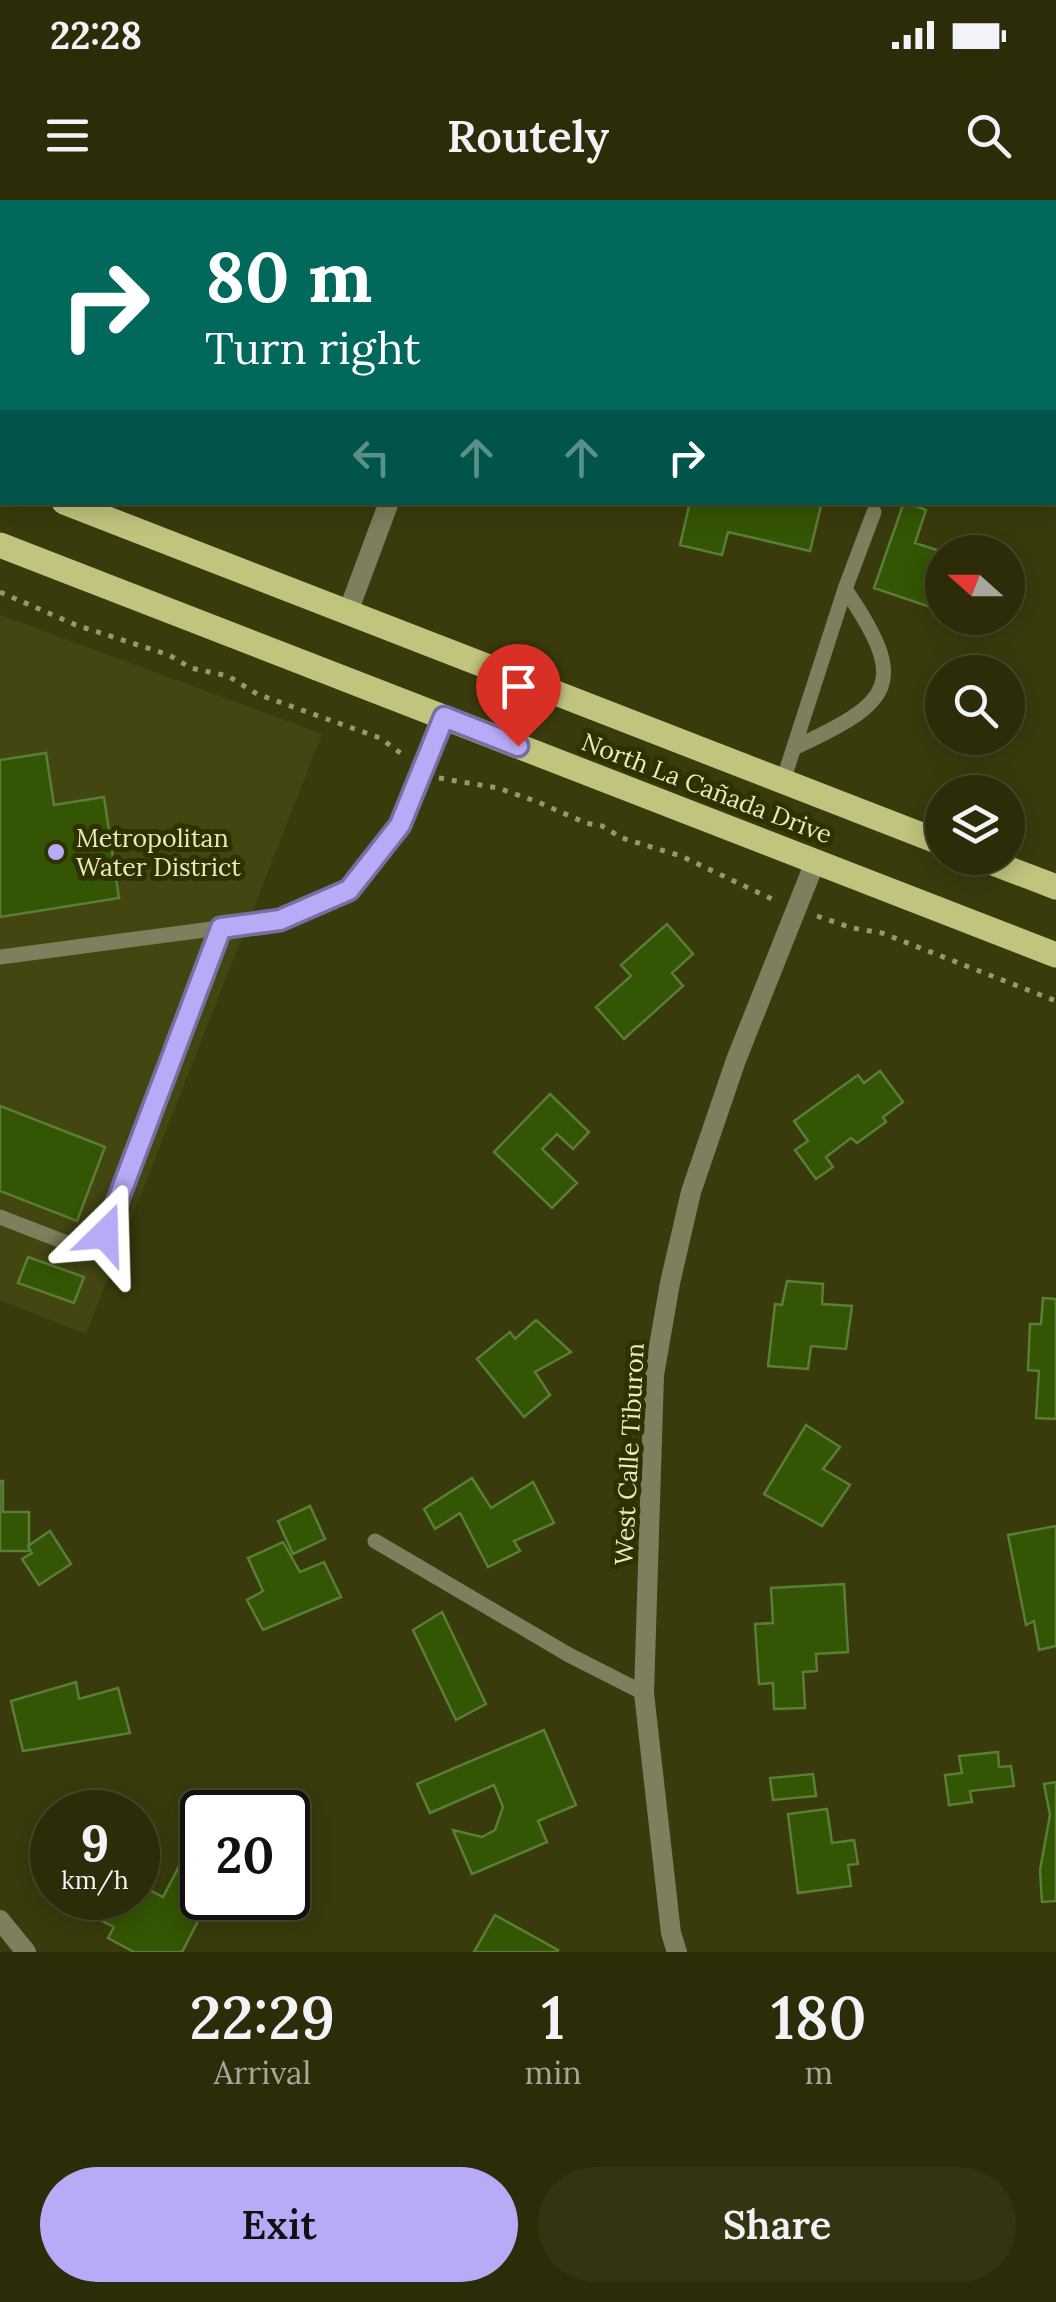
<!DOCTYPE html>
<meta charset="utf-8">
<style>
:root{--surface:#2c2c09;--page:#343412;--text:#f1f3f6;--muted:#a6a79c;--line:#48482a;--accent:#b7abf8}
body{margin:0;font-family:Lora,serif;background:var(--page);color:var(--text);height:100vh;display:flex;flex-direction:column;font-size:38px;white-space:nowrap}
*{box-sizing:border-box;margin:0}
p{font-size:32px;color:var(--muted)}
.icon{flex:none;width:55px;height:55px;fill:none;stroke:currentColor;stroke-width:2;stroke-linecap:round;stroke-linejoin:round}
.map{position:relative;height:1752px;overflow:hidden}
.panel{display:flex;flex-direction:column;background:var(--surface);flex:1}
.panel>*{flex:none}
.top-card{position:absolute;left:0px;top:0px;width:1058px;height:305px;box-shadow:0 5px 25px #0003,0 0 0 2px var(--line);background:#00695c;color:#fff;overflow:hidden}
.needle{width:65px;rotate:291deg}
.fabs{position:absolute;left:925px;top:335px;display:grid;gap:20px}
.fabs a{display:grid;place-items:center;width:100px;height:100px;border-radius:50%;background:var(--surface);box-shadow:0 5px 25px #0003,0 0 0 2px var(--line);font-size:50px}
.speed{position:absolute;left:30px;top:1590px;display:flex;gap:20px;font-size:50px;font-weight:700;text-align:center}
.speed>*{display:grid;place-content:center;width:130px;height:130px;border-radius:50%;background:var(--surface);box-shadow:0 5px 25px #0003,0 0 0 2px var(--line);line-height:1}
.speed small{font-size:25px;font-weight:400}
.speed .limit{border:5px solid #111;border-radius:15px;background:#fff;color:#111}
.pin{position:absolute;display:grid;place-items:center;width:85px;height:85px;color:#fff;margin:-102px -42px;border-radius:50% 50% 50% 0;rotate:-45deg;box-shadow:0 0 10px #0007}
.pin .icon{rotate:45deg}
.me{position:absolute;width:110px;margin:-55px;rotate:22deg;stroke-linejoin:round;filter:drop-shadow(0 0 8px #0008)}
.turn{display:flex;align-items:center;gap:35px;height:210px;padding:0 40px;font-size:45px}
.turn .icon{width:130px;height:130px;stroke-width:2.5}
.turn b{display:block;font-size:70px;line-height:85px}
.lanes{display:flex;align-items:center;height:95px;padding:0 40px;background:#0003;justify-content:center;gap:50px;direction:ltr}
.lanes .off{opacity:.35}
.eta{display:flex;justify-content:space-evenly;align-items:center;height:170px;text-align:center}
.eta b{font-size:60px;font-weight:600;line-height:70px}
.button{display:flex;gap:20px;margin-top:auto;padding:20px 40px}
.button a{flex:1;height:115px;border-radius:60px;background:var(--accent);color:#111;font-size:40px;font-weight:600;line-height:115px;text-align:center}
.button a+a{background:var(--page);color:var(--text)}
.status{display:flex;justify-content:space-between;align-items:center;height:70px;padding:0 50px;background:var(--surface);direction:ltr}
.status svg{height:28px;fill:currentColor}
header{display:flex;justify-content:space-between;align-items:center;height:130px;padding:0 40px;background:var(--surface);font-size:45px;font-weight:600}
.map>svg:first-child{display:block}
.built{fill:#444612}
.building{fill:#345503;stroke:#5a7e35;stroke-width:2.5}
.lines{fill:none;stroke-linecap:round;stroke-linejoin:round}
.path{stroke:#96986d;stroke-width:5;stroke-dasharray:5 8;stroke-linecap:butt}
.service{stroke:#7d7f5d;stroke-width:15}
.minor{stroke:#7d7f5d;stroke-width:20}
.primary{stroke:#c0c47d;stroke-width:25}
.route-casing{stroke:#776fa1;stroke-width:25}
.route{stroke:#b7abf8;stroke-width:18}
.poi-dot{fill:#b7abf8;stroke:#303101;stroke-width:4}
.labels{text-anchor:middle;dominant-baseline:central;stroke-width:10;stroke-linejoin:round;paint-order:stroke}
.street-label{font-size:25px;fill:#e8ebc2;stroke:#303101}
.poi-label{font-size:25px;fill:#e8ebc2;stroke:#303101;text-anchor:start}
</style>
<div class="status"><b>22:28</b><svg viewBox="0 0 49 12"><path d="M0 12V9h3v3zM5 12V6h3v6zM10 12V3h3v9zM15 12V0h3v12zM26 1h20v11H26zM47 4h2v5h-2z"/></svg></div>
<header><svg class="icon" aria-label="menu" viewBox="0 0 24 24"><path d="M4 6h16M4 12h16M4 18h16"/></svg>Routely<svg class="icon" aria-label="search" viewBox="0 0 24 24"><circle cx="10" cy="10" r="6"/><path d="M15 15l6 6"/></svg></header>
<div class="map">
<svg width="1056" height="1752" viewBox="0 0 1056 1752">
<rect width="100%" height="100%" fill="#3a3b0c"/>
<path class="built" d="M 0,415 L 322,534 L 86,1134 L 0,1100 Z"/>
<path class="building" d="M 855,0 L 933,0 L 934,2 L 849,2 Z
M 996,0 L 1056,0 L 1056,11 L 1055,2 L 996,2 Z
M 690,302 L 809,302 L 821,306 L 810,351 L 728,332 L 722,355 L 680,345 Z
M 904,302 L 926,310 L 915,343 L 943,352 L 942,411 L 874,388 Z
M 46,553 L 54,605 L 104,597 L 119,698 L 0,717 L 0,560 Z
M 667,724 L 693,754 L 672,773 L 683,786 L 624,839 L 596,807 L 631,776 L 621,765 Z
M 880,871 L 903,902 L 883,917 L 886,922 L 857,943 L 851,938 L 826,957 L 833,967 L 816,979 L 795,950 L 808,941 L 794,921 L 858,875 L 864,883 Z
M 550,894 L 589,932 L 573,949 L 557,934 L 542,949 L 577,983 L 552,1008 L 494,952 Z
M 0,906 L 105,947 L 77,1021 L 0,991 Z
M 28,1057 L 84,1077 L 74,1103 L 18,1083 Z
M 787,1081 L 823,1084 L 822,1104 L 852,1106 L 846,1149 L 811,1146 L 808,1169 L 768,1166 L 775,1104 L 782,1105 Z
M 1043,1098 L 1056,1099 L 1056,1219 L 1036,1218 L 1039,1171 L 1028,1170 L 1030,1124 L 1041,1124 Z
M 536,1120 L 571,1152 L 535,1172 L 550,1195 L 524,1217 L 477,1159 L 510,1132 L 515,1139 Z
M 806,1225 L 840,1247 L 823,1269 L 850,1285 L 822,1326 L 764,1294 Z
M 472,1278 L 491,1308 L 533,1282 L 554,1323 L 514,1341 L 520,1351 L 488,1367 L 460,1313 L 435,1329 L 424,1309 Z
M 0,1281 L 3,1281 L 3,1312 L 29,1312 L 29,1351 L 0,1351 Z
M 310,1306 L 325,1339 L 293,1354 L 278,1321 Z
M 1056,1326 L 1056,1446 L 1039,1450 L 1034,1421 L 1026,1425 L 1008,1335 Z
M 50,1331 L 71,1364 L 39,1385 L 22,1359 L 32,1353 L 28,1346 Z
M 283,1342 L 300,1372 L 324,1362 L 341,1397 L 263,1430 L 247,1400 L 263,1391 L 248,1358 Z
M 844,1384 L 848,1452 L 816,1454 L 817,1471 L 803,1472 L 805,1508 L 774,1509 L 773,1483 L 759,1484 L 755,1424 L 773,1423 L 771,1388 Z
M 442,1412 L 486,1504 L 456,1520 L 413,1430 Z
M 76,1482 L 79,1499 L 118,1488 L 130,1533 L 23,1551 L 11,1501 Z
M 544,1530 L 576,1605 L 538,1621 L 547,1642 L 472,1674 L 453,1630 L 482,1637 L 495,1630 L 503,1607 L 494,1585 L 430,1613 L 417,1584 Z
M 998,1552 L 999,1567 L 1011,1566 L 1014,1586 L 970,1591 L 972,1602 L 949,1605 L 945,1575 L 962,1573 L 959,1556 Z
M 813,1574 L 816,1596 L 773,1600 L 770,1578 Z
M 1056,1582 L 1056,1701 L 1042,1702 L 1040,1670 L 1050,1615 L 1044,1584 Z
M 827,1609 L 832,1643 L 854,1640 L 858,1664 L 848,1665 L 851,1686 L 798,1693 L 788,1614 Z
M 138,1627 L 149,1633 L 138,1655 Z
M 189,1647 L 202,1654 L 202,1698 L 210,1698 L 182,1752 L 134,1752 L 108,1738 L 114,1727 L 70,1705 L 74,1698 L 138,1698 L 138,1684 L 163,1697 Z
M 495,1715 L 558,1750 L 557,1752 L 474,1752 Z"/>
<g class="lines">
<path class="path" d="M 0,392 L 76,425 L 169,455 L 191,468 L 228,476 L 257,494 L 380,538 L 406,557
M 439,578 L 498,588 L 538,602 L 586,623 L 602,626 L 622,638 L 681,656 L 774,700
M 817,716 L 852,728 L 882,733 L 1056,801"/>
<path class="service" d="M 794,548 C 893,502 910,484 845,389
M 783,581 L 845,389 L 874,312
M 0,757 L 280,720 L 349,690 L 400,625 L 444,517
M 0,1017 L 67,1043 L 95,1046 L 105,1034 L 221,728
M 375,1341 L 569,1455 L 644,1493"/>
<path class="minor" d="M 503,2 L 504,0
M 348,412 L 389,302
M 0,1720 L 26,1752
M 677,1752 L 671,1733 L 644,1493 L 654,1175 L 670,1083 L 691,992 L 736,860 L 815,662"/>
<path class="primary" d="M 0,278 L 2,279
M 64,302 L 942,643
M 0,345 L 1056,755
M 980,658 L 1056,687"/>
</g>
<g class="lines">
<g class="route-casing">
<path id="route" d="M 105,1034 L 221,728 L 280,720 L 349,690 L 400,625 L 444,517 L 518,546"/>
</g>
<use href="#route" class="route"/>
</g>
<circle class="poi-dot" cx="56" cy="652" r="10"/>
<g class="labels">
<g class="street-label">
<text transform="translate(707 588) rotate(21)">North La Cañada Drive</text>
<text transform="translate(629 1254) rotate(-87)">West Calle Tiburon</text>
</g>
<g class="poi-label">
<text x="76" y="638">Metropolitan<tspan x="76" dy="29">Water District</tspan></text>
</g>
</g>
</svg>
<div class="fabs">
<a><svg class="needle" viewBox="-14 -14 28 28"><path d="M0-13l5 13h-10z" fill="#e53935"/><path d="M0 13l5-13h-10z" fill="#a6a79c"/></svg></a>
<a><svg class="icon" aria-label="search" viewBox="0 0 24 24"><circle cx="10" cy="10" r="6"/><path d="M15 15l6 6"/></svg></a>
<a><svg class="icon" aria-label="layers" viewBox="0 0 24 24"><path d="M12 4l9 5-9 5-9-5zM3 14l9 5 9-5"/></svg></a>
</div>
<div class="speed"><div>9<small>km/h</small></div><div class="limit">20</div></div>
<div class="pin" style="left:518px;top:546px;background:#d93025"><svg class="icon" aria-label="arrive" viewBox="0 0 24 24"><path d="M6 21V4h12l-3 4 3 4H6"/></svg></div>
<svg class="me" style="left:105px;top:1034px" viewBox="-20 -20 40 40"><path d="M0-17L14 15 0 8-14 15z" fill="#b7abf8" stroke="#fff" stroke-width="4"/></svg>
<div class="top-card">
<div class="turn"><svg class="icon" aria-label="right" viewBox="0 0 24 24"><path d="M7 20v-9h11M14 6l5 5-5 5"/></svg><div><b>80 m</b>Turn right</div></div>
<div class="lanes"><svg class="icon off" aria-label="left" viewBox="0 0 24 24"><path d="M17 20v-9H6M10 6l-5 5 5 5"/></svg><svg class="icon off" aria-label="ahead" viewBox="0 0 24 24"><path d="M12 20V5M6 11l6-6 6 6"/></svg><svg class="icon off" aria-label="ahead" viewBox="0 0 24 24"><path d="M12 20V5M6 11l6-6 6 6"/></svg><svg class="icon" aria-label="right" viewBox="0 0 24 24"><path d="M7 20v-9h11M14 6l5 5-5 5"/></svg></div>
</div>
</div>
<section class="panel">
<div class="eta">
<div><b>22:29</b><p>Arrival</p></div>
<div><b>1</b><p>min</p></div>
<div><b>180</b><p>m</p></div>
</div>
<div class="button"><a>Exit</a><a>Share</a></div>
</section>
